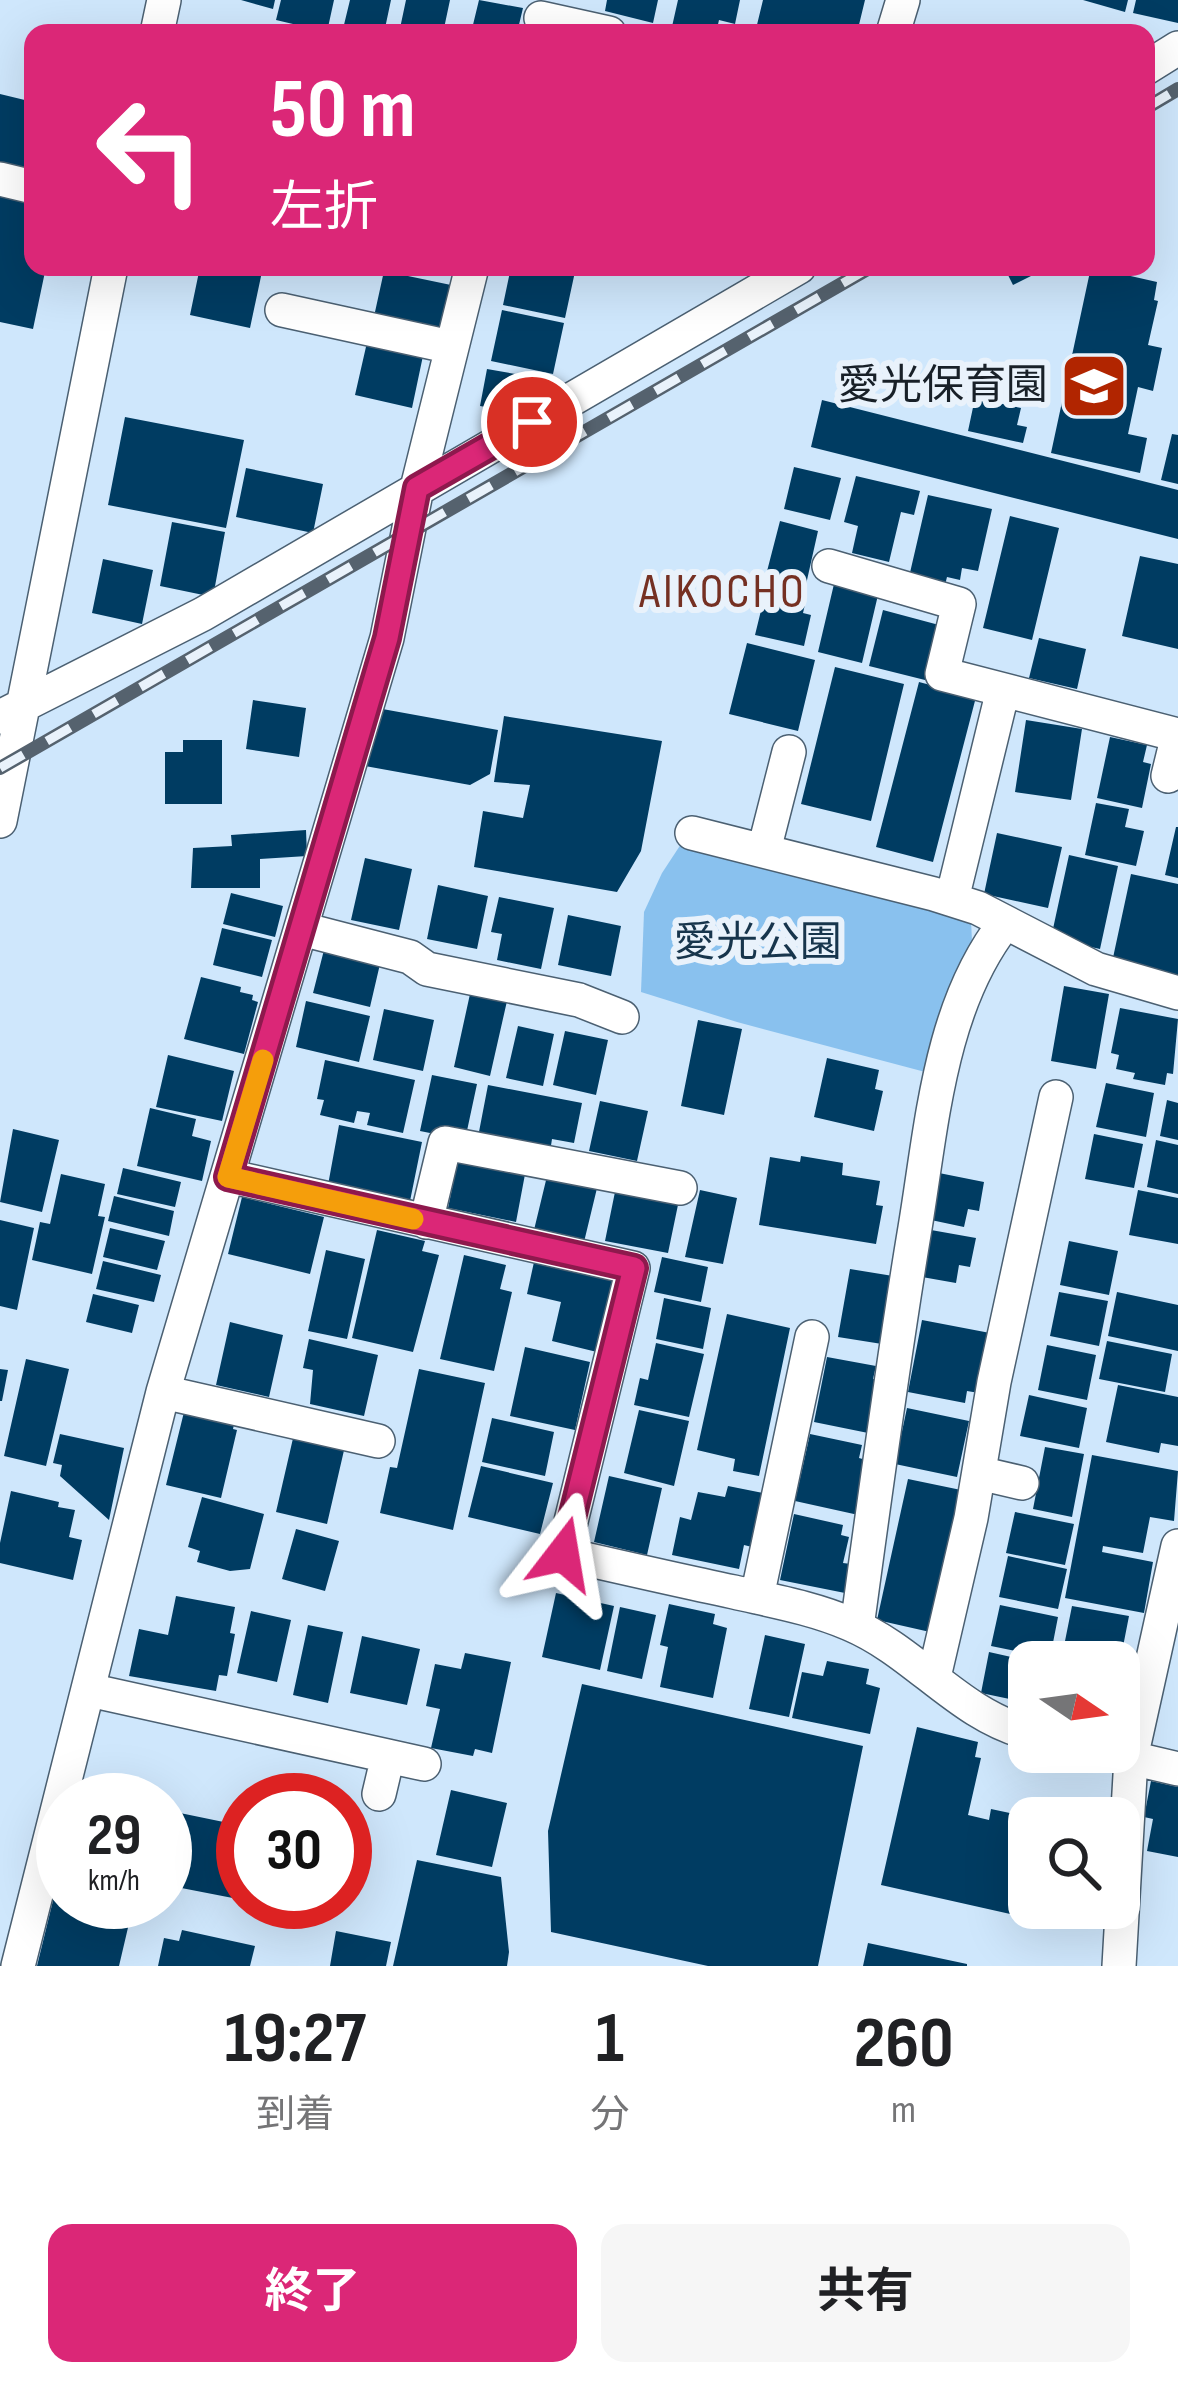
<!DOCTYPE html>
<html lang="ja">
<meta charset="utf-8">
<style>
:root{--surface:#fff;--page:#f6f6f6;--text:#202124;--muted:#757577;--accent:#db2777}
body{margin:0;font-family:"Sofia Sans Condensed","Noto Sans JP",sans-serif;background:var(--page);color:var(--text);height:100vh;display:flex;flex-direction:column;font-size:45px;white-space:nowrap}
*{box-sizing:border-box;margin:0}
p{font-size:39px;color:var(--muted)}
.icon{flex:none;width:66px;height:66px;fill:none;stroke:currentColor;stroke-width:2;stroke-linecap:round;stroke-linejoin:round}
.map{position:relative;height:1966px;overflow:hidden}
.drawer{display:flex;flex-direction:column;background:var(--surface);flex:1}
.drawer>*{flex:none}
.guide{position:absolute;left:24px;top:24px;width:1131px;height:252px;border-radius:24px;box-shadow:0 12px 48px #0002;background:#db2777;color:#fff;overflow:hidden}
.needle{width:78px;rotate:103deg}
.controls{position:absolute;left:1008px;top:1641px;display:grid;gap:24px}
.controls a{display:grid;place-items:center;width:132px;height:132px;border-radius:24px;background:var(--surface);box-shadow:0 12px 48px #0002;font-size:60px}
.speed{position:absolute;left:36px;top:1773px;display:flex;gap:24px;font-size:60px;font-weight:700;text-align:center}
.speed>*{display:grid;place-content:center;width:156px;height:156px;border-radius:50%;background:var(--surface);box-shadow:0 12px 48px #0002;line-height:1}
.speed small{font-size:30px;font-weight:400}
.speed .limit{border:18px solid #d22;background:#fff;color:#111}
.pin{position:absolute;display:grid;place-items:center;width:102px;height:102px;color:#fff;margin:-51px;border:6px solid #fff;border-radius:50%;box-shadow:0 3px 12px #0007}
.me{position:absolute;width:132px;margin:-66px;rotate:14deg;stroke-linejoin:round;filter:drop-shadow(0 0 9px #0008)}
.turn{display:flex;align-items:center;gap:42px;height:252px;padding:0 48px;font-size:54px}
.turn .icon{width:156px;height:156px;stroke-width:2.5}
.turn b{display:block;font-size:84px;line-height:102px}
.eta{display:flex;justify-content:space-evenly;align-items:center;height:204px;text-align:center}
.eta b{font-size:72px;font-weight:700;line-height:84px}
.action{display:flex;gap:24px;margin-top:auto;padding:24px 48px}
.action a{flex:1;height:138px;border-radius:24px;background:var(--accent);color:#fff;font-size:48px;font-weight:700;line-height:138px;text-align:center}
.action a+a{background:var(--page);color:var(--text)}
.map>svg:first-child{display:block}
.green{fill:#89c1ee}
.building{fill:#003c62}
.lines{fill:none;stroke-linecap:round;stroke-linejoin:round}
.minor-casing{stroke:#4b6072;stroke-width:36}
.minor{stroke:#fff;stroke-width:33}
.rail-casing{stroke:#55626e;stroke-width:14}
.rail{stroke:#e9f2fb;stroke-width:9;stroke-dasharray:27;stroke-linecap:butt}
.route-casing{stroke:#8e194d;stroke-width:30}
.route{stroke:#db2777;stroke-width:21}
.slow{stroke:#f59e0b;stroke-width:21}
.labels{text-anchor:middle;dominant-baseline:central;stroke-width:12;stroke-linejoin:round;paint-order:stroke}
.poi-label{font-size:42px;fill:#182028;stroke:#e9f2fb;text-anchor:end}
.park-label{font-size:42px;fill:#17354c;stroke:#e9f2fb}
.quarter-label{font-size:48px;letter-spacing:3px;fill:#753022;stroke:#e9f2fb}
</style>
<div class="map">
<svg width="1178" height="1966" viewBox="0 0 1178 1966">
<rect width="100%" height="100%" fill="#cfe7fc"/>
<path class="green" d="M 685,838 L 971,919 L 972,942 L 929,1073 L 737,1022 L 641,992 L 644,912 L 662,873 Z"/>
<path class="building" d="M 241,0 L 275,0 L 273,9 Z
M 281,0 L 334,0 L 327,32 L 276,20 Z
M 350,0 L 391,0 L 384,33 L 342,33 Z
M 406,0 L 450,0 L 443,33 L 399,33 Z
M 479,0 L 523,8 L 517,33 L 471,33 Z
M 607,0 L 658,0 L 653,23 L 605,11 Z
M 678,0 L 740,0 L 735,24 L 719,20 L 716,33 L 671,31 Z
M 763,0 L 865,0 L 857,33 L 755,33 Z
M 1083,0 L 1128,0 L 1125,12 Z
M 1136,0 L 1178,0 L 1178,23 L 1133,13 Z
M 0,94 L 33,102 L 30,179 L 0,172 Z
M 0,194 L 33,201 L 33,267 L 46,267 L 33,329 L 0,322 Z
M 200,267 L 263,267 L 250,328 L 190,315 Z
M 511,267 L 576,267 L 565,318 L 503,305 Z
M 1004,267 L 1032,267 L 1035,274 L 1013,285 Z
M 1091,267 L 1157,282 L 1154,300 L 1158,301 L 1148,345 L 1162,348 L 1153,391 L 1138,387 L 1128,434 L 1147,438 L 1140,473 L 1051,453 Z
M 384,271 L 451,285 L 441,336 L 373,321 Z
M 502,310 L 564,323 L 553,374 L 491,361 Z
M 368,338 L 424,351 L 412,408 L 355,395 Z
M 487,369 L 544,379 L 540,398 L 531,396 L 529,406 L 521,405 L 520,413 L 480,406 Z
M 975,398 L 1021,408 L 1017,425 L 1027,427 L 1023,443 L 968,431 Z
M 822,400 L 1178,490 L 1178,539 L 811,447 Z
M 125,417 L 244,440 L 226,528 L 108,505 Z
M 1172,434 L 1178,435 L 1178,484 L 1161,480 Z
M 794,467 L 841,478 L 830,520 L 784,509 Z
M 246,468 L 323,484 L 313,533 L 236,517 Z
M 856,476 L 920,491 L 914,515 L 901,512 L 889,562 L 852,553 L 858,526 L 844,522 Z
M 928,495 L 992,509 L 978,571 L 962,568 L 960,580 L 947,577 L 945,585 L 909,577 Z
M 1010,516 L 1059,528 L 1032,640 L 983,628 Z
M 780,521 L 818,531 L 805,589 L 765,579 Z
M 172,522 L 225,532 L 213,597 L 160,586 Z
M 1140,556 L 1178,564 L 1178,649 L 1122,636 Z
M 103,559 L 153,570 L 142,624 L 92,613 Z
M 834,584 L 878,595 L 862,663 L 818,652 Z
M 766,590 L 806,600 L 803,613 L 811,615 L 804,646 L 755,635 Z
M 883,610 L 939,625 L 925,680 L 869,666 Z
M 1039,638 L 1086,649 L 1077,689 L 1029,678 Z
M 747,643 L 815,660 L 798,731 L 729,714 Z
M 835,667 L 904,684 L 871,821 L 801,804 Z
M 919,682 L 976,697 L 933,862 L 876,847 Z
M 253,700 L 306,708 L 299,757 L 246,749 Z
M 377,708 L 498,730 L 490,774 L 470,785 L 365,766 Z
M 504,716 L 662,741 L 641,851 L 617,892 L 474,867 L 483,811 L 523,818 L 530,785 L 494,782 Z
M 1026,720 L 1082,729 L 1071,800 L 1015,792 Z
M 1110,737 L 1147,745 L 1143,762 L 1151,764 L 1142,808 L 1097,798 Z
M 183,740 L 222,740 L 222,804 L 165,804 L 165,752 L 183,752 Z
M 1096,803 L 1129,809 L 1125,827 L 1144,831 L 1136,866 L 1085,855 Z
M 1176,827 L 1178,827 L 1178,878 L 1165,875 Z
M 306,830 L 307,856 L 260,859 L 260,888 L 191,888 L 193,848 L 232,846 L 231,835 Z
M 997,833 L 1062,847 L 1048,908 L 984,894 Z
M 1069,855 L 1118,866 L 1100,949 L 1051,938 Z
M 365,858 L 412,869 L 399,930 L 351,920 Z
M 1131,874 L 1178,884 L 1178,981 L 1111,967 Z
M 438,885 L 488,896 L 477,949 L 427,939 Z
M 231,893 L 283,906 L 275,937 L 223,924 Z
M 499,897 L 554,908 L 541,969 L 497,960 L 502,934 L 491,932 Z
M 568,915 L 621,926 L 611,976 L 558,965 Z
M 222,928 L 272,940 L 262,977 L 213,965 Z
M 324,950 L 380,964 L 370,1007 L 313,993 Z
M 201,977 L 241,987 L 240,992 L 253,995 L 252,1000 L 258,1002 L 244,1054 L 184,1039 Z
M 1064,986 L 1109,994 L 1096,1069 L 1051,1061 Z
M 470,994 L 507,1001 L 490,1076 L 454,1067 Z
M 306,1001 L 370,1016 L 359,1062 L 296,1047 Z
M 1120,1008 L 1178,1019 L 1173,1074 L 1167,1073 L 1165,1085 L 1133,1079 L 1135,1073 L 1116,1069 L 1119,1055 L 1111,1053 Z
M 384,1009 L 434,1020 L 423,1071 L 373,1060 Z
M 698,1020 L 742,1029 L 724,1115 L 681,1106 Z
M 518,1026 L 554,1034 L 543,1086 L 506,1078 Z
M 565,1031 L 608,1040 L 596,1095 L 553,1085 Z
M 168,1055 L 234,1071 L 222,1121 L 156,1107 Z
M 827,1058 L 879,1070 L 875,1089 L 883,1091 L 874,1131 L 814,1117 Z
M 325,1060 L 415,1080 L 403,1133 L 367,1125 L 370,1113 L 357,1111 L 354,1123 L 320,1115 L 324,1100 L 317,1099 Z
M 432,1075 L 477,1084 L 465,1140 L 420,1131 Z
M 1106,1083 L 1154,1093 L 1146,1137 L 1096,1127 Z
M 488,1085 L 582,1103 L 574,1143 L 552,1139 L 550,1152 L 478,1137 Z
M 1167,1100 L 1178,1103 L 1178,1140 L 1160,1136 Z
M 600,1101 L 648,1111 L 637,1161 L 589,1151 Z
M 150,1108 L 196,1119 L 192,1136 L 211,1141 L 202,1181 L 137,1166 Z
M 339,1125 L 422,1142 L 410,1201 L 328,1185 Z
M 13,1129 L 59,1140 L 42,1212 L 0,1202 Z
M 1094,1134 L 1143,1144 L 1134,1188 L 1085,1179 Z
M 1156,1140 L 1178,1145 L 1178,1194 L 1147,1187 Z
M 459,1155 L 526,1169 L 516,1222 L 448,1208 Z
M 801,1156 L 843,1163 L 842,1175 L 880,1181 L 876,1205 L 883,1206 L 876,1244 L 759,1225 L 770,1157 L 800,1162 Z
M 123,1168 L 181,1182 L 175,1207 L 117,1194 Z
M 548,1172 L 598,1184 L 584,1242 L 534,1230 Z
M 939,1173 L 984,1182 L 979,1211 L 968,1209 L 964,1227 L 931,1220 Z
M 61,1174 L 105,1184 L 98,1216 L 105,1217 L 92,1274 L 32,1260 L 40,1222 L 50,1224 Z
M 616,1187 L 679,1200 L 668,1253 L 605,1241 Z
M 700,1190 L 737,1198 L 723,1264 L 685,1257 Z
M 1138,1190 L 1178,1198 L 1178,1244 L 1129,1235 Z
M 114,1196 L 174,1211 L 169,1236 L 108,1221 Z
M 242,1197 L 324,1217 L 310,1274 L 228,1254 Z
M 0,1220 L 34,1228 L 17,1310 L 0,1306 Z
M 110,1228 L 165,1241 L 157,1270 L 103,1257 Z
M 377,1230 L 425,1241 L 422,1251 L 439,1255 L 413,1352 L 352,1338 Z
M 931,1230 L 976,1238 L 970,1267 L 959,1265 L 956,1283 L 922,1277 Z
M 1069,1241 L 1118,1251 L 1109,1295 L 1060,1285 Z
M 326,1250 L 365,1259 L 347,1339 L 308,1331 Z
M 464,1255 L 506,1265 L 500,1289 L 512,1292 L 494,1371 L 440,1359 Z
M 662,1257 L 708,1267 L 701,1302 L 654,1292 Z
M 103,1261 L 161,1275 L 154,1302 L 96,1289 Z
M 534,1262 L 618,1282 L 601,1353 L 552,1341 L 561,1302 L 527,1294 Z
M 850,1269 L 893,1276 L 882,1344 L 838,1337 Z
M 1059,1292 L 1108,1301 L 1099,1346 L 1050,1336 Z
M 1117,1292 L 1178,1305 L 1178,1351 L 1108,1336 Z
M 93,1294 L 139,1305 L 132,1333 L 86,1322 Z
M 664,1298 L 711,1308 L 703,1349 L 656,1339 Z
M 727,1314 L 790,1328 L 759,1476 L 733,1471 L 735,1459 L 697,1450 Z
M 922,1320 L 990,1333 L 979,1393 L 967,1391 L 965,1403 L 908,1392 Z
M 230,1322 L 283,1335 L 269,1397 L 216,1385 Z
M 309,1339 L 378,1355 L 364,1416 L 310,1404 L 313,1370 L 303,1368 Z
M 1107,1341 L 1172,1354 L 1165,1392 L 1099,1379 Z
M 656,1343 L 704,1354 L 689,1417 L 634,1405 L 640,1378 L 648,1380 Z
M 1047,1345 L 1096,1355 L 1087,1400 L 1038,1390 Z
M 525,1347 L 590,1362 L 575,1430 L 510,1416 Z
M 827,1357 L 876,1366 L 873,1379 L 881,1380 L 878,1435 L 814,1422 Z
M 26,1359 L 69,1369 L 46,1466 L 4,1456 Z
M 0,1369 L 8,1370 L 2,1401 L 0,1401 Z
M 419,1369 L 485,1383 L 453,1530 L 380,1513 L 390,1467 L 397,1468 Z
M 1118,1385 L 1178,1397 L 1178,1446 L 1161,1443 L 1159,1453 L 1106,1442 Z
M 1029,1395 L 1087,1408 L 1079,1448 L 1020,1436 Z
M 185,1408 L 235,1420 L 233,1429 L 237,1430 L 221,1498 L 166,1485 Z
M 907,1408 L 969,1421 L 957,1477 L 895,1464 Z
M 639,1410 L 689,1421 L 674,1486 L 624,1473 Z
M 492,1418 L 554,1432 L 545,1476 L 482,1462 Z
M 60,1434 L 124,1448 L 109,1520 L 60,1476 L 62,1465 L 53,1463 Z
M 294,1434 L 345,1446 L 327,1524 L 276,1512 Z
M 810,1434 L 862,1445 L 859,1458 L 866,1460 L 863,1516 L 795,1501 Z
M 1045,1447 L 1084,1454 L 1072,1517 L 1033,1509 Z
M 1092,1455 L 1178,1471 L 1174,1521 L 1150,1517 L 1143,1553 L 1103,1546 L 1102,1552 L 1153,1562 L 1144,1613 L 1065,1598 Z
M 481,1466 L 553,1483 L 540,1534 L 468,1517 Z
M 609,1476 L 662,1488 L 647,1555 L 594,1542 Z
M 908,1479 L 961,1490 L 930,1632 L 877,1620 Z
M 728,1486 L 763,1493 L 752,1547 L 744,1545 L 739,1569 L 672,1555 L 680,1517 L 691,1520 L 698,1492 L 725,1497 Z
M 11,1491 L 59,1502 L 58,1507 L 75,1510 L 69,1537 L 82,1540 L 73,1580 L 0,1563 L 0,1543 Z
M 202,1497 L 264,1514 L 250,1569 L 230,1571 L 197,1562 L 200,1551 L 188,1547 Z
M 1015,1512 L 1074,1524 L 1065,1565 L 1006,1553 Z
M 794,1514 L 843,1525 L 841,1535 L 849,1537 L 843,1563 L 851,1564 L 845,1593 L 780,1580 Z
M 296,1529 L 339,1541 L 325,1591 L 282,1579 Z
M 1008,1556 L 1067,1569 L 1058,1609 L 999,1597 Z
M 556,1593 L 614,1606 L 600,1670 L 542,1657 Z
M 176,1596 L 235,1607 L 230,1633 L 235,1634 L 227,1676 L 219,1675 L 216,1691 L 129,1676 L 139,1629 L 168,1635 Z
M 669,1604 L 715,1614 L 713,1624 L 727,1628 L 713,1698 L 660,1687 L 668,1647 L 660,1645 Z
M 1000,1605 L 1058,1617 L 1050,1658 L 991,1646 Z
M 1072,1606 L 1129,1616 L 1120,1662 L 1062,1656 Z
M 620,1607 L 656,1615 L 642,1679 L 607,1671 Z
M 251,1611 L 291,1620 L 277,1682 L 237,1673 Z
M 308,1625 L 343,1632 L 328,1703 L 293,1695 Z
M 765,1635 L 805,1644 L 789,1717 L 749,1709 Z
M 362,1636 L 420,1649 L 407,1705 L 350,1693 Z
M 989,1652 L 1029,1661 L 1029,1703 L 981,1693 Z
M 465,1653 L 511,1662 L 492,1753 L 475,1749 L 473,1756 L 431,1748 L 440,1709 L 426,1706 L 435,1664 L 461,1669 Z
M 827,1661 L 869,1669 L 866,1684 L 880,1688 L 870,1734 L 792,1718 L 802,1672 L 823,1676 Z
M 582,1684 L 863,1746 L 818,1966 L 708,1966 L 551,1932 L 548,1831 Z
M 917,1727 L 978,1742 L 975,1757 L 981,1758 L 968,1815 L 989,1820 L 991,1809 L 1029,1817 L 1029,1908 L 1082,1908 L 1077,1929 L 881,1885 Z
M 1151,1781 L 1178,1787 L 1178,1857 L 1147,1851 L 1153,1819 L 1144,1817 Z
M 451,1790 L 507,1803 L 492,1867 L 436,1855 Z
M 180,1813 L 243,1826 L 243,1900 L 166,1885 Z
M 417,1860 L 501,1877 L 509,1952 L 507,1966 L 393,1966 Z
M 61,1868 L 63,1902 L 134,1902 L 119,1966 L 37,1966 Z
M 182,1930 L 255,1946 L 250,1966 L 158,1966 L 164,1938 L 179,1941 Z
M 336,1931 L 391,1942 L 386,1966 L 330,1966 Z
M 868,1943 L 967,1964 L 967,1966 L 863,1966 Z"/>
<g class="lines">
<g class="minor-casing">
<path id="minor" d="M 541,18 L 609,33
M 157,33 L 164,0
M 893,33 L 903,0
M 1146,68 L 1178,48
M 0,179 L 33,187
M 282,310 L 451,347
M 829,566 L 959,604 L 942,674 L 1178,735
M 0,717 L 203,614 L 799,267
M 1168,776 L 1178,735
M 0,821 L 111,267
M 692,833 L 934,894 L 978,908 L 1096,969 L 1178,993
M 764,850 L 789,752
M 952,899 L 1003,690
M 302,929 L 410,957 L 427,969 L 579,1000 L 622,1017
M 228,1176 L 633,1268 L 563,1554 C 620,1567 677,1580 734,1592 C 773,1601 813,1608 850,1624 C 916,1652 959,1715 1029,1733
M 426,1222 L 445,1143 L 680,1188
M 163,1392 L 378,1441
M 979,1473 L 1022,1483
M 757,1597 L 812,1337
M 857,1627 C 875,1494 893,1360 915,1228 C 932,1126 939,1007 1005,923
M 934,1677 L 971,1518 L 994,1382 L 1056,1097
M 89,1690 L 424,1764
M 1106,1752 L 1178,1769
M 379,1794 L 388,1756
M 18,1966 L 163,1392 L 387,638 L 417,488 L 472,267
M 1119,1966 L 1131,1758 L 1178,1546"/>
</g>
<use href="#minor" class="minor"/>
<g class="rail-casing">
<path id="rail" d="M 1146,108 L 1178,89
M 0,768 L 871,267"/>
</g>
<use href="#rail" class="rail"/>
</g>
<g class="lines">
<g class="route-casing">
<path id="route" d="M 532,422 L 417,488 L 387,638 L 228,1177 L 634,1268 L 563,1554"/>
</g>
<use href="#route" class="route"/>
<path class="slow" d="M 263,1060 L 228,1177 L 413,1219"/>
</g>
<defs>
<g id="school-square" transform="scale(3.45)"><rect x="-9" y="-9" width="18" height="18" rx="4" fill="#b12500" stroke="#e9f2fb"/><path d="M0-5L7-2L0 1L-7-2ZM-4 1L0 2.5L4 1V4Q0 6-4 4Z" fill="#fff"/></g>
</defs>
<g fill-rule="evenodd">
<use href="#school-square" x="1094" y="386"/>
</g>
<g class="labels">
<g class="poi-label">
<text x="1048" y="386">愛光保育園</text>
</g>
<g class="park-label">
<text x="758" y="943">愛光公園</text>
</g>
<g class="quarter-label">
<text x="723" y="592">AIKOCHO</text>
</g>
</g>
</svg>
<div class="controls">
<a><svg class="needle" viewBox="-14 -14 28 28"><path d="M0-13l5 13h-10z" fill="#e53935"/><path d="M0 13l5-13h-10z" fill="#757577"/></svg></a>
<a><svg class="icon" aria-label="search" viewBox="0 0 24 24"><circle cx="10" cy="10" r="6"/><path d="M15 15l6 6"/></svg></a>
</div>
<div class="speed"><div>29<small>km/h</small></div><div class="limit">30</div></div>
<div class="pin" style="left:532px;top:422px;background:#d93025"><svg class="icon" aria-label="arrive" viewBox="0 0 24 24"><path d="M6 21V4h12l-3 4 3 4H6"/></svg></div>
<svg class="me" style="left:563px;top:1554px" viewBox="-20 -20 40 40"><path d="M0-17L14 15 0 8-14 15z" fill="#db2777" stroke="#fff" stroke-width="4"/></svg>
<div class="guide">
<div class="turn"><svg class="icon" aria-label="left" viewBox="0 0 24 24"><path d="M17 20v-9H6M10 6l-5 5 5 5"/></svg><div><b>50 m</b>左折</div></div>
</div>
</div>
<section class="drawer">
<div class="eta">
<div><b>19:27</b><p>到着</p></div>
<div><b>1</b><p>分</p></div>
<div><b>260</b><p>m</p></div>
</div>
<div class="action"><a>終了</a><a>共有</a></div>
</section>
